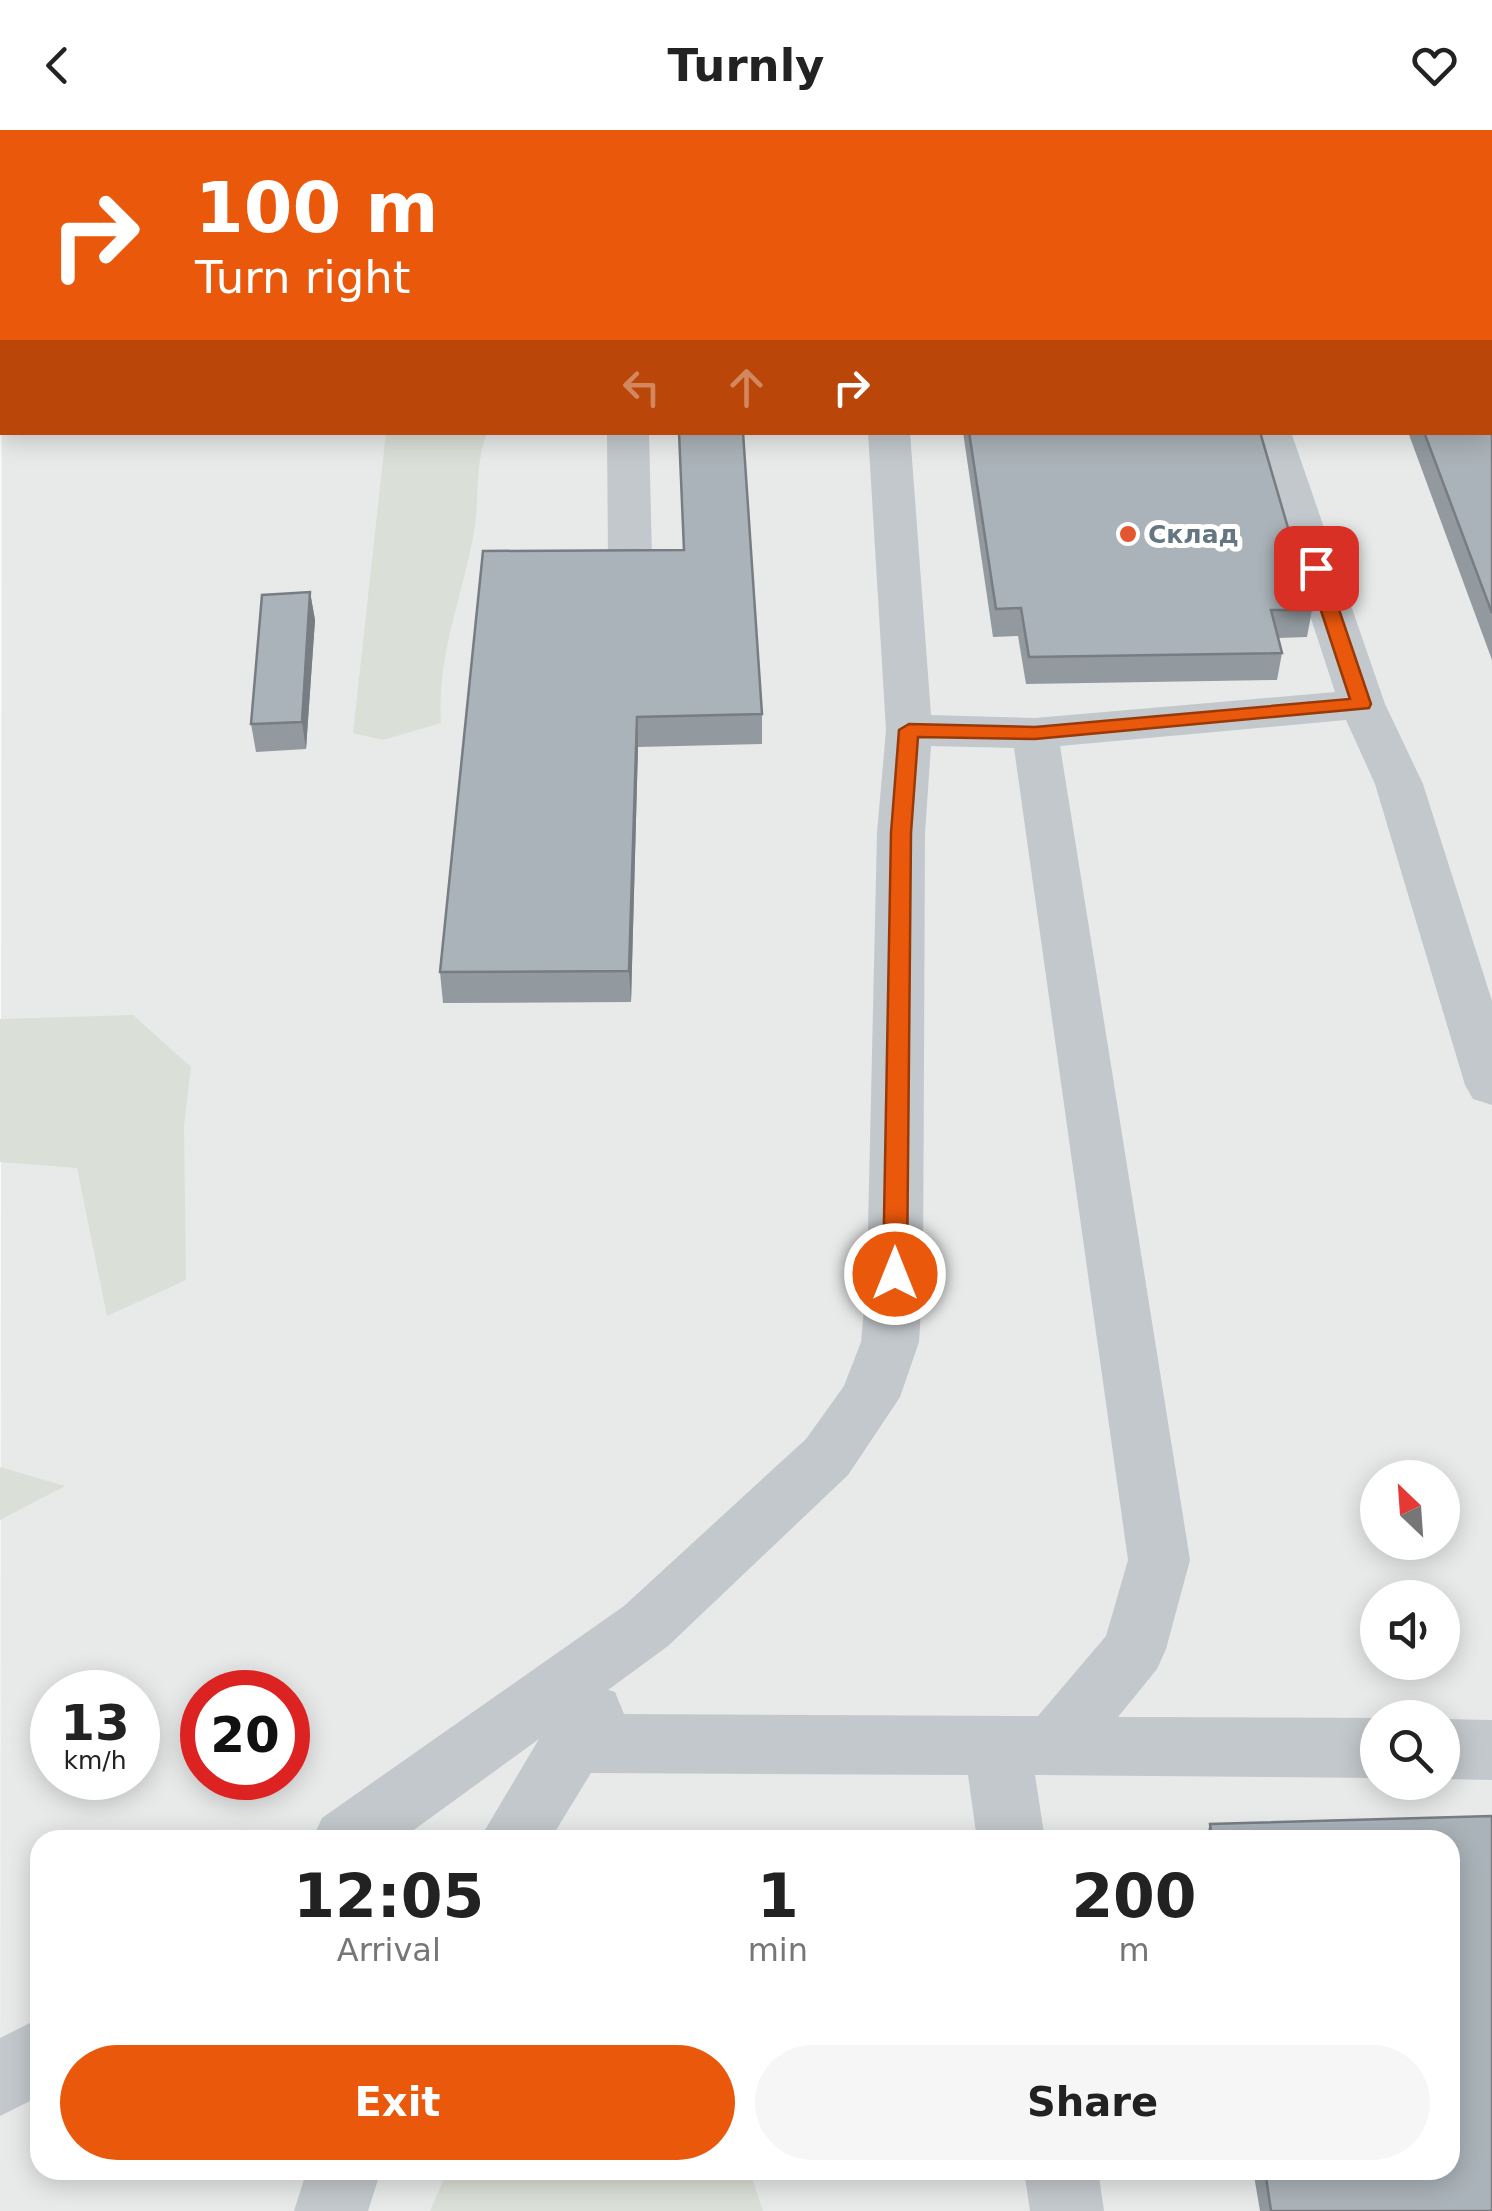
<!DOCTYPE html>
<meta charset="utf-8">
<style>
:root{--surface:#fff;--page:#f6f6f6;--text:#222;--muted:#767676;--accent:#ea580c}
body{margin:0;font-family:"DejaVu Sans",sans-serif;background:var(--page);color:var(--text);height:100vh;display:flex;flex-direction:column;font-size:38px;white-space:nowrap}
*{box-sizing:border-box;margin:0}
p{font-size:32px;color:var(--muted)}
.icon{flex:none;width:55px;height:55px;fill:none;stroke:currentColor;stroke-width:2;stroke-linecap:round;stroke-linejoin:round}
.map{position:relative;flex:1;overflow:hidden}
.drawer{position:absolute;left:30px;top:1700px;width:1430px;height:350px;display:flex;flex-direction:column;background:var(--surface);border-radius:30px;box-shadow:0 5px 25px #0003}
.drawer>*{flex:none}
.hud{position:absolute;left:0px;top:0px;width:1492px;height:305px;box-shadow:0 5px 25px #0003;background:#ea580c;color:#fff;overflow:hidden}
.needle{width:65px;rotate:335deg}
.buttons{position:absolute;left:1360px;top:1330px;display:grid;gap:20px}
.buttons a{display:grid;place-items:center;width:100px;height:100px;border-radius:50%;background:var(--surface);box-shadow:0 5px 25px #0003;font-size:50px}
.speed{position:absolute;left:30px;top:1540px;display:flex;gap:20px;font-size:50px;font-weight:700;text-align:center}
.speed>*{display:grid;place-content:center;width:130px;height:130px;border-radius:50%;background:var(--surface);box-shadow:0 5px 25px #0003;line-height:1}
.speed small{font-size:25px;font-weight:400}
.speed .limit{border:15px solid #d22;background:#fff;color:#111}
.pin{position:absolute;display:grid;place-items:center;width:85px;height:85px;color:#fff;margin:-42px;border-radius:20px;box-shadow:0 5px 15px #0006}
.me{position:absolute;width:110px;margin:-55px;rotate:0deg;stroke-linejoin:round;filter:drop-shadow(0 0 8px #0008)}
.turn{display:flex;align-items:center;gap:35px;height:210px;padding:0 30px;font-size:45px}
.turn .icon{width:130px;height:130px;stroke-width:2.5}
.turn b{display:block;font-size:70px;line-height:85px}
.lanes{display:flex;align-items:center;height:95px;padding:0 30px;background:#0003;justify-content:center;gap:50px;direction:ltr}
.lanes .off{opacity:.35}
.eta{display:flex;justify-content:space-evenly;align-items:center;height:170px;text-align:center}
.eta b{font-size:60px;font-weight:700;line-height:70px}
.primary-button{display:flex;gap:20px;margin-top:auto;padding:20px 30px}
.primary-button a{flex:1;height:115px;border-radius:60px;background:var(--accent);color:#fff;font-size:40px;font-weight:700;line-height:115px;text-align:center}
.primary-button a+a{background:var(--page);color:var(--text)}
header{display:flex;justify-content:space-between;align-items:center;height:130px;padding:0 30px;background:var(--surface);font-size:45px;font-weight:700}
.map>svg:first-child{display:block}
.built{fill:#e8e9e9;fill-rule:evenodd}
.green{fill:#dadfd7}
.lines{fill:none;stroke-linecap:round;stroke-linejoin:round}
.minor{fill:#c3c8cc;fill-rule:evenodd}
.wall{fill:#929a9f}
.shaded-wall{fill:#777d82}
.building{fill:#aab3b9;stroke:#777d82;stroke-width:2.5}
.route{fill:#ea580c;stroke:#983908;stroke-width:2.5}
.poi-dot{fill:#e4572e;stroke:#fff;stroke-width:4}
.labels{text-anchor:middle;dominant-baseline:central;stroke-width:10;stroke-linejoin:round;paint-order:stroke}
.far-poi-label{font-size:25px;font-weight:bold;fill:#657683;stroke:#fff;text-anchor:start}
</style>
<header><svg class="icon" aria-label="back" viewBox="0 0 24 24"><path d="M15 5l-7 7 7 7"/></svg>Turnly<svg class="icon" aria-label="heart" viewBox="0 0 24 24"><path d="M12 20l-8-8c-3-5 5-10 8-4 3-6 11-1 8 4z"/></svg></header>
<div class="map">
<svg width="1492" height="2081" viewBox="0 0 1492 2081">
<rect width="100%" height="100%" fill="#fafaf8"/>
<path class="built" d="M 4,0 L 1492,0 L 1492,2081 L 0,2081 L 2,5 L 2,302 L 1490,302 L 1490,2 ZM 1378,1348 L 1442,1348 L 1442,1412 L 1378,1412 ZM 1378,1468 L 1442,1468 L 1442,1532 L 1378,1532 ZM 52,1562 L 138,1562 L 138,1648 L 52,1648 ZM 202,1562 L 288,1562 L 288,1648 L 202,1648 ZM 1378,1588 L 1442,1588 L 1442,1652 L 1378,1652 ZM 40,1710 L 1450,1710 L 1450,2040 L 40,2040 Z"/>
<path class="green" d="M 386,303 L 487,303 C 474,336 480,368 474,402 C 462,469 437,524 441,593 L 383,610 L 353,603 Z
M 133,885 L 191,937 L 184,996 L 186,1150 L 107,1186 L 77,1038 L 0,1032 L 0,889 Z
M 0,1337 L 65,1356 L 0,1390 Z
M 448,2040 L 749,2040 L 763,2081 L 430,2081 Z"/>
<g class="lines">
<path class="minor" d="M 946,0 L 982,0 L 983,2 L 947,2 Z
M 1490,172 L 1492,172 L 1492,196 L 1490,196 Z
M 607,302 L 649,302 L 652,428 L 645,437 L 630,441 L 615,437 L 608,428 Z
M 868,302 L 910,302 L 931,585 L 1035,588 L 1335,562 L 1250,302 L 1291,302 L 1385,574 L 1423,654 L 1492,871 L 1492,975 L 1473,969 L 1465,955 L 1375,654 L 1346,590 L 1060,616 L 1190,1430 L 1166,1519 L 1157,1539 L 1118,1587 L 1378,1588 L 1378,1648 L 1035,1645 L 1045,1710 L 977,1710 L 968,1645 L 591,1643 L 550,1710 L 479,1710 L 539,1609 L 400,1710 L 312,1710 L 322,1688 L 624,1476 L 806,1309 L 844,1256 L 861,1212 L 867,1144 L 877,703 L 886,600 ZM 931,616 L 1014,618 L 1128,1430 L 1106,1506 L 1038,1586 L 624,1584 L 615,1562 L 608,1560 L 668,1516 L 848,1345 L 900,1267 L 919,1212 L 923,1144 L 925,703 Z
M 1442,1589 L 1492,1590 L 1492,1650 L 1442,1649 Z
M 40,1888 L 40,1966 L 0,1986 L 0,1908 Z
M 307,2040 L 381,2040 L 368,2081 L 294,2081 Z
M 1024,2040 L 1098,2040 L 1104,2081 L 1030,2081 Z"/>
</g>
<path class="wall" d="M 1490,19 L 1492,23 L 1492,117 L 1490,117 Z
M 1492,227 L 1492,530 L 1408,302 L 1490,302 Z
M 963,302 L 1260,302 L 1312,480 L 1307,507 L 1278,508 L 1282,523 L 1277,550 L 1026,554 L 1018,506 L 993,507 Z
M 483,421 L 762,584 L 762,614 L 638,617 L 631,872 L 443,873 L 440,842 Z
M 310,462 L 315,490 L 306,619 L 256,622 L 251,594 Z
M 1492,1686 L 1492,2081 L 1260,2081 L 1253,2040 L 1450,2040 L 1450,1710 L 1205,1710 L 1210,1694 Z"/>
<path class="shaded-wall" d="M 310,462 L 315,490 L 306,619 L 302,592 Z
M 637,587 L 638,617 L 631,872 L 629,841 Z"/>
<path class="building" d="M 540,0 L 648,0 L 648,2 L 540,2 Z
M 1067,0 L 1481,0 L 1482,2 L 1067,2 Z
M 1490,19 L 1492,23 L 1492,91 L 1490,91 Z
M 1492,227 L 1492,483 L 1424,302 L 1490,302 L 1490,228 Z
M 679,302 L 743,302 L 762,584 L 637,587 L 629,841 L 440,842 L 483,421 L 684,420 Z
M 969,302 L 1260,302 L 1312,480 L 1271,480 L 1282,523 L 1029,527 L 1021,478 L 996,479 Z
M 310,462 L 302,592 L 251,594 L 262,465 Z
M 1492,1686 L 1492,2081 L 1271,2081 L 1265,2040 L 1450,2040 L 1450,1710 L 1212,1710 L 1210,1694 Z"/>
<path class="route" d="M 1316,433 L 1325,438 L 1371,574 L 1369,578 L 1035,609 L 918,607 L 911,703 L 907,1144 L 904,1151 L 887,1151 L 883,1144 L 891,703 L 899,600 L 909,594 L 1035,597 L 1350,569 L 1307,438 Z"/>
<circle class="poi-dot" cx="1128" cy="404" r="10"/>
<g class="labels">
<g class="far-poi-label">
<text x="1148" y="404">Склад</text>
</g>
</g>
</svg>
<div class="buttons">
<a><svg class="needle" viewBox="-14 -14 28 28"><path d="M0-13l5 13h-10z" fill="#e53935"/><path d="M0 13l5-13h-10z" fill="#767676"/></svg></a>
<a><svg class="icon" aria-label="sound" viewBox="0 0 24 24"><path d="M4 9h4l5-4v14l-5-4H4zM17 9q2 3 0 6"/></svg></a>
<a><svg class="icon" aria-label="search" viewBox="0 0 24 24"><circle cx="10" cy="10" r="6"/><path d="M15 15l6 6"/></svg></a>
</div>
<div class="speed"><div>13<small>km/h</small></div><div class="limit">20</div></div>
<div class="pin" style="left:1316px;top:438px;background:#d93025"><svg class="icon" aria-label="arrive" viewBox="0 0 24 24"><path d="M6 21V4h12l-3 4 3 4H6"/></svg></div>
<svg class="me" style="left:895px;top:1144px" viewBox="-20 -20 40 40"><circle r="17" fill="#ea580c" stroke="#fff" stroke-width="3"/><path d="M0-11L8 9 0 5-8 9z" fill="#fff"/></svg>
<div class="hud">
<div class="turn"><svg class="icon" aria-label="right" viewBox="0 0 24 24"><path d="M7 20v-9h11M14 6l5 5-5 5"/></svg><div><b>100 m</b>Turn right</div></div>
<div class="lanes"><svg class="icon off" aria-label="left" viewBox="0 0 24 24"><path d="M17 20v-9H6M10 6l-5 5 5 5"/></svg><svg class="icon off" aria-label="ahead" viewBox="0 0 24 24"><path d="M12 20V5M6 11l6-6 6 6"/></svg><svg class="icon" aria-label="right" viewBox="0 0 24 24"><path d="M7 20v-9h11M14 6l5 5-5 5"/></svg></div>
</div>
<section class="drawer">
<div class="eta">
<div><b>12:05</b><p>Arrival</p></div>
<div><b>1</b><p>min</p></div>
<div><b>200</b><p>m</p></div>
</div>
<div class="primary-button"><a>Exit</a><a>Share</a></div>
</section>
</div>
